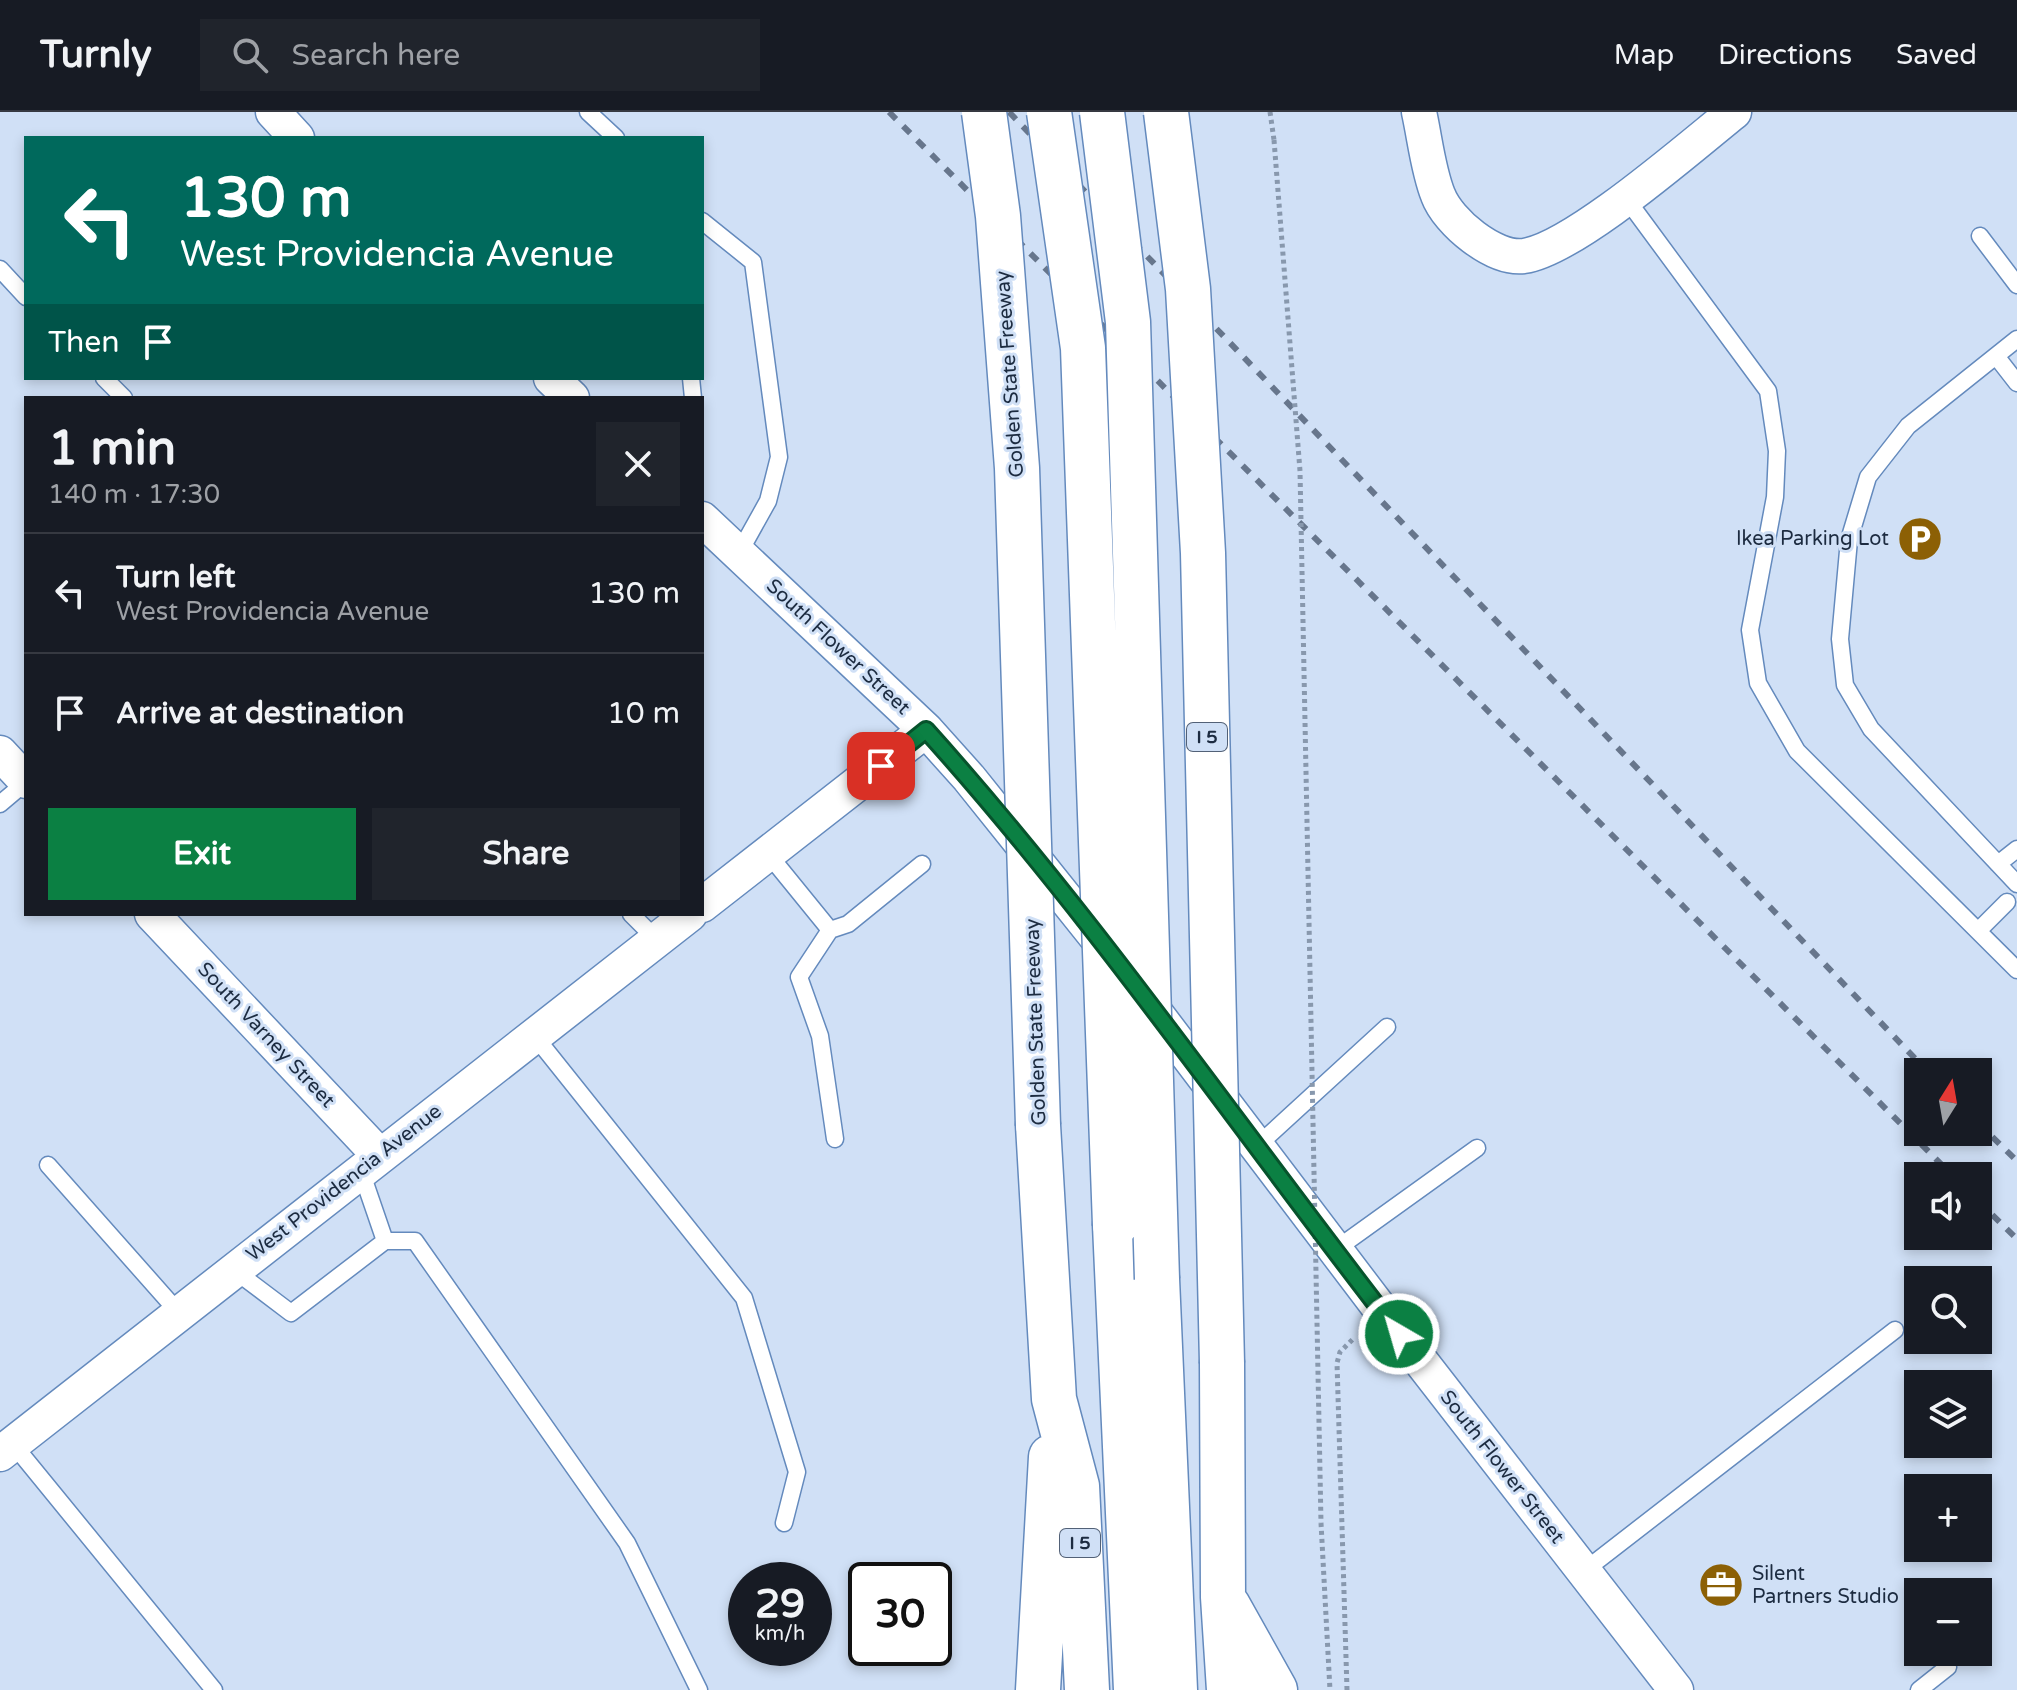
<!DOCTYPE html>
<meta charset="utf-8">
<style>
:root{--surface:#171b24;--page:#20242c;--text:#f1f3f6;--muted:#9ea1a6;--line:#363941;--accent:#0b8043}
body{margin:0;font-family:"Varela Round",sans-serif;background:var(--page);color:var(--text);height:100vh;display:flex;flex-direction:column;font-size:30px;white-space:nowrap}
*{box-sizing:border-box;margin:0}
p{font-size:26px;color:var(--muted)}
.icon{flex:none;width:44px;height:44px;fill:none;stroke:currentColor;stroke-width:2;stroke-linecap:round;stroke-linejoin:round}
.map{position:relative;flex:1;overflow:hidden}
.sheet{position:absolute;left:24px;top:284px;width:680px;height:520px;display:flex;flex-direction:column;background:var(--surface);border-radius:0px;box-shadow:0 4px 12px #0003}
.sheet>*{flex:none}
.hud{position:absolute;left:24px;top:24px;width:680px;height:244px;border-radius:0px;box-shadow:0 4px 12px #0003;background:#00695c;color:#fff;overflow:hidden}
.needle{width:52px;rotate:11deg}
.tools{position:absolute;left:1904px;top:946px;display:grid;gap:16px}
.tools a{display:grid;place-items:center;width:88px;height:88px;border-radius:0px;background:var(--surface);box-shadow:0 4px 12px #0003;font-size:40px}
.speed{position:absolute;left:728px;top:1450px;display:flex;gap:16px;font-size:40px;font-weight:700;text-align:center}
.speed>*{display:grid;place-content:center;width:104px;height:104px;border-radius:50%;background:var(--surface);box-shadow:0 4px 12px #0003;line-height:1}
.speed small{font-size:20px;font-weight:400}
.speed .limit{border:4px solid #111;border-radius:12px;background:#fff;color:#111}
.pin{position:absolute;display:grid;place-items:center;width:68px;height:68px;color:#fff;margin:-34px;border-radius:16px;box-shadow:0 4px 12px #0006}
.me{position:absolute;width:88px;margin:-44px;rotate:322deg;stroke-linejoin:round;filter:drop-shadow(0 0 6px #0008)}
.turn{display:flex;align-items:center;gap:28px;height:168px;padding:0 24px;font-size:36px}
.turn .icon{width:104px;height:104px;stroke-width:2.5}
.turn b{display:block;font-size:56px;line-height:68px}
.then{display:flex;align-items:center;height:76px;padding:0 24px;background:#0003;gap:16px;font-size:30px}
.round{display:grid;place-items:center;flex:none;width:84px;height:84px;border-radius:0px;background:var(--page)}
.headline{display:flex;align-items:center;justify-content:space-between;height:136px;padding:0 24px}
h1{font-size:48px;font-weight:800;line-height:60px}
.primary-button{display:flex;gap:16px;margin-top:auto;padding:16px 24px}
.primary-button a{flex:1;height:92px;border-radius:0px;background:var(--accent);color:#fff;font-size:32px;font-weight:800;line-height:92px;text-align:center}
.primary-button a+a{background:var(--page);color:var(--text)}
ul{padding:0;list-style:none}
li{display:flex;align-items:center;gap:24px;height:120px;padding:0 24px;border-top:2px solid var(--line)}
li div{flex:1}
li b{display:block;font-size:30px}
li em{font-style:normal}
header{display:flex;align-items:center;gap:48px;box-sizing:border-box;height:112px;padding:0 40px;background:var(--surface);border-bottom:2px solid var(--line)}
header strong{font-size:38px}
nav{display:flex;gap:44px;margin-inline-start:auto;font-size:28px}
.search{width:560px;height:72px;background:var(--page);display:flex;align-items:center;gap:20px;box-sizing:border-box;padding:0 28px;border-radius:0px;color:var(--muted);font-size:30px}
.map>svg:first-child{display:block}
.lines{fill:none;stroke-linecap:round;stroke-linejoin:round}
.service-casing{stroke:#648abd;stroke-width:19}
.minor-casing{stroke:#648abd;stroke-width:37}
.motorway-casing{stroke:#648abd;stroke-width:47}
.path{stroke:#8898ad;stroke-width:5;stroke-dasharray:4 4;stroke-linecap:butt}
.service{stroke:#fff;stroke-width:16}
.minor{stroke:#fff;stroke-width:34}
.motorway{stroke:#fff;stroke-width:44}
.rail{stroke:#67768c;stroke-width:6;stroke-dasharray:10 10;stroke-linecap:butt}
.motorway-bridge-casing{stroke:#648abd;stroke-width:47;stroke-linecap:butt}
.path-bridge{stroke:#8898ad;stroke-width:5;stroke-dasharray:4 4;stroke-linecap:butt}
.motorway-bridge{stroke:#fff;stroke-width:44}
.route-casing{stroke:#07532c;stroke-width:20}
.route{stroke:#0b8043;stroke-width:14}
.labels{text-anchor:middle;dominant-baseline:central;stroke-width:6;stroke-linejoin:round;paint-order:stroke}
.shield{fill:#d0e0f6;stroke:#526177;stroke-width:2}
.shield-label{font-size:18px;font-weight:bold;fill:#1c2b40}
.street-label{font-size:20px;fill:#1c2b40;stroke:#d0e0f6}
.poi-label{font-size:20px;fill:#1c2b40;stroke:#d0e0f6;text-anchor:end}
</style>
<header>
<strong>Turnly</strong>
<div class="search"><svg class="icon" aria-label="search" viewBox="0 0 24 24"><circle cx="10" cy="10" r="6"/><path d="M15 15l6 6"/></svg>Search here</div>
<nav><a>Map</a><a>Directions</a><a>Saved</a></nav>
</header>
<div class="map">
<svg width="2017" height="1578" viewBox="0 0 2017 1578">
<rect width="100%" height="100%" fill="#d0e0f6"/>
<g class="lines">
<g class="service-casing">
<path id="service" d="M 588,0 L 616,26
M 1625,85 L 1768,279 L 1777,339 L 1775,385 L 1750,518 L 1758,571 L 1797,639 L 2017,858
M 702,109 L 753,150 L 779,345 L 768,389 L 739,441
M 1980,124 L 2017,173
M 0,157 L 26,185
M 2017,227 L 1908,314 L 1868,365 L 1849,428 L 1840,527 L 1845,573 L 1871,617 L 2017,772
M 1996,244 L 2017,271
M 104,266 L 124,286
M 691,266 L 693,286
M 0,692 L 26,670
M 769,743 L 830,818 L 848,812 L 922,752
M 1998,752 L 2017,737
M 631,802 L 656,827
M 830,818 L 799,865 L 820,924 L 835,1027
M 1978,819 L 2007,790
M 533,922 L 744,1186 L 797,1360 L 784,1411
M 1257,1034 L 1387,915
M 48,1053 L 179,1201
M 385,1129 L 415,1129 L 627,1431 L 699,1578
M 1335,1138 L 1477,1036
M 234,1158 L 291,1201 L 385,1129 L 361,1059
M 13,1332 L 214,1578
M 1584,1459 L 1895,1218
M 1919,1578 L 1948,1555"/>
</g>
<g class="minor-casing">
<path id="minor" d="M 273,0 L 297,26
M 1419,0 C 1425,27 1428,58 1438,83 C 1448,110 1494,148 1524,144 C 1574,137 1690,35 1734,0
M 551,266 L 572,286
M 702,407 L 926,618 L 969,666 L 1110,842
M 0,641 L 26,669
M 702,793 L 926,618
M 152,802 L 380,1044
M 1145,887 L 1381,1198 L 1676,1578
M 0,1342 L 690,802"/>
</g>
<g class="motorway-casing">
<path id="motorway" d="M 1038,1013 L 1054,1287 L 1077,1374 L 1087,1578
M 1115,1113 L 1136,1578
M 1157,1167 L 1175,1578
M 1222,1251 L 1223,1485 L 1229,1578
M 1228,1494 L 1275,1578
M 1038,1578 L 1051,1345"/>
</g>
<path class="path" d="M 1270,0 L 1274,28
M 1321,1411 L 1330,1578
M 1347,1578 L 1337,1251 L 1340,1240 L 1355,1225"/>
<use href="#service" class="service"/>
<use href="#minor" class="minor"/>
<use href="#motorway" class="motorway"/>
<path class="rail" d="M 889,0 L 1953,1064
M 1009,0 L 1928,960
M 1978,1011 L 2017,1049
M 1978,1089 L 2017,1127"/>
<g class="motorway-bridge-casing">
<path id="motorway-bridge" d="M 984,0 L 998,104 L 1017,356 L 1038,1013
M 1049,0 L 1083,236 L 1115,1113
M 1102,0 L 1128,210 L 1157,1167
M 1166,0 L 1188,177 L 1203,441 L 1222,1251"/>
</g>
<path class="path-bridge" d="M 1274,28 L 1300,359 L 1321,1411"/>
<use href="#motorway-bridge" class="motorway-bridge"/>
</g>
<g class="lines">
<g class="route-casing">
<path id="route" d="M 881,654 L 926,618 C 1097,808 1242,1021 1399,1222"/>
</g>
<use href="#route" class="route"/>
</g>
<defs>
<g id="parking-disc" transform="scale(2.3)"><circle r="9.5" fill="#8c6005" stroke="#d0e0f6"/><path d="M-3.5-5.5H1a3.5 3.5 0 0 1 0 7H-1V5.5H-3.5ZM-1-3.4V-.6H.8a1.4 1.4 0 0 0 0-2.8Z" fill="#fff"/></g>
<g id="office-disc" transform="scale(2.3)"><circle r="9.5" fill="#8c6005" stroke="#d0e0f6"/><path d="M-6-3h4V-5.5h4V-3h4V5H-6ZM-1-4.5V-3h2v-1.5ZM-6 0V1H6V0Z" fill="#fff"/></g>
</defs>
<g fill-rule="evenodd">
<use href="#parking-disc" x="1920" y="427"/>
<use href="#office-disc" x="1721" y="1473"/>
</g>
<g class="labels">
<g class="shield">
<rect x="1187" y="611" width="40" height="28" rx="6"/>
<rect x="1060" y="1417" width="40" height="28" rx="6"/>
</g>
<g class="shield-label">
<text x="1207" y="625">I 5</text>
<text x="1080" y="1431">I 5</text>
</g>
<g class="street-label">
<text transform="translate(1010 262) rotate(-94)">Golden State Freeway</text>
<text transform="translate(838 535) rotate(43)">South Flower Street</text>
<text transform="translate(1036 910) rotate(-92)">Golden State Freeway</text>
<text transform="translate(266 923) rotate(47)">South Varney Street</text>
<text transform="translate(344 1071) rotate(-38)">West Providencia Avenue</text>
<text transform="translate(1502 1355) rotate(52)">South Flower Street</text>
</g>
<g class="poi-label">
<text x="1889" y="427">Ikea Parking Lot</text>
<text x="1752" y="1462" text-anchor="start">Silent<tspan x="1752" dy="23">Partners Studio</tspan></text>
</g>
</g>
</svg>
<div class="tools">
<a><svg class="needle" viewBox="-14 -14 28 28"><path d="M0-13l5 13h-10z" fill="#e53935"/><path d="M0 13l5-13h-10z" fill="#9ea1a6"/></svg></a>
<a><svg class="icon" aria-label="sound" viewBox="0 0 24 24"><path d="M4 9h4l5-4v14l-5-4H4zM17 9q2 3 0 6"/></svg></a>
<a><svg class="icon" aria-label="search" viewBox="0 0 24 24"><circle cx="10" cy="10" r="6"/><path d="M15 15l6 6"/></svg></a>
<a><svg class="icon" aria-label="layers" viewBox="0 0 24 24"><path d="M12 4l9 5-9 5-9-5zM3 14l9 5 9-5"/></svg></a>
<a>+</a>
<a>−</a>
</div>
<div class="speed"><div>29<small>km/h</small></div><div class="limit">30</div></div>
<div class="pin" style="left:881px;top:654px;background:#d93025"><svg class="icon" aria-label="arrive" viewBox="0 0 24 24"><path d="M6 21V4h12l-3 4 3 4H6"/></svg></div>
<svg class="me" style="left:1399px;top:1222px" viewBox="-20 -20 40 40"><circle r="17" fill="#0b8043" stroke="#fff" stroke-width="3"/><path d="M0-11L8 9 0 5-8 9z" fill="#fff"/></svg>
<div class="hud">
<div class="turn"><svg class="icon" aria-label="left" viewBox="0 0 24 24"><path d="M17 20v-9H6M10 6l-5 5 5 5"/></svg><div><b>130 m</b>West Providencia Avenue</div></div>
<div class="then">Then<svg class="icon" aria-label="arrive" viewBox="0 0 24 24"><path d="M6 21V4h12l-3 4 3 4H6"/></svg></div>
</div>
<section class="sheet">
<div class="headline"><div><h1>1 min</h1><p>140 m · 17:30</p></div><a class="round"><svg class="icon" aria-label="close" viewBox="0 0 24 24"><path d="M6 6l12 12M18 6L6 18"/></svg></a></div>
<ul>
<li><svg class="icon" aria-label="left" viewBox="0 0 24 24"><path d="M17 20v-9H6M10 6l-5 5 5 5"/></svg><div><b>Turn left</b><p>West Providencia Avenue</p></div><em>130 m</em></li>
<li><svg class="icon" aria-label="arrive" viewBox="0 0 24 24"><path d="M6 21V4h12l-3 4 3 4H6"/></svg><div><b>Arrive at destination</b></div><em>10 m</em></li>
</ul>
<div class="primary-button"><a>Exit</a><a>Share</a></div>
</section>
</div>
